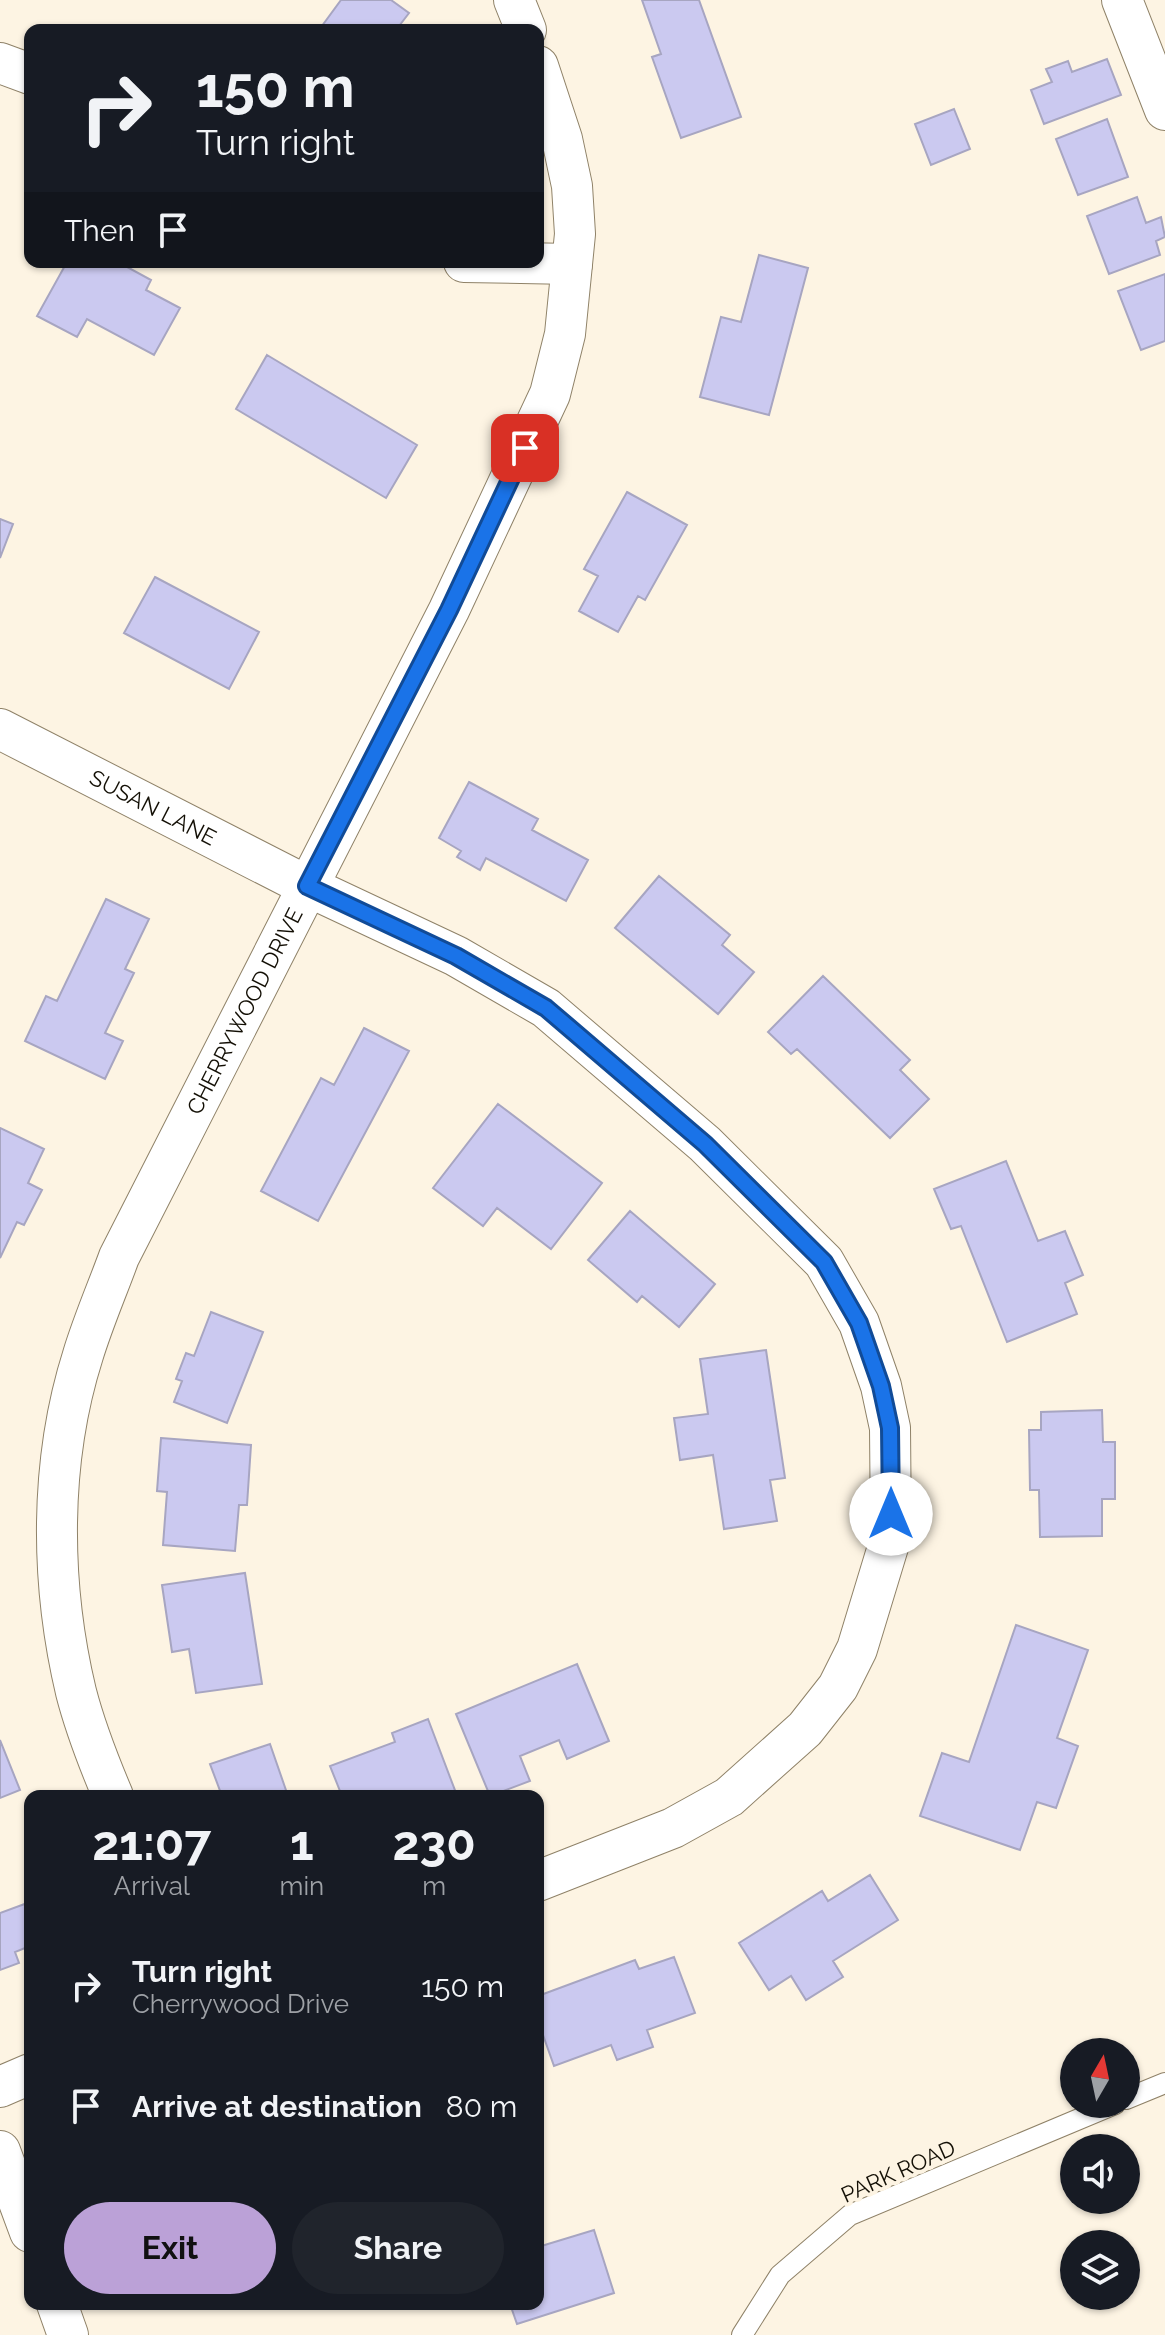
<!DOCTYPE html>
<style>
:root{--surface:#171b24;--page:#20242c;--text:#f1f3f6;--muted:#9ea1a6;--accent:#bba1d7}
body{margin:0;font-family:Raleway,sans-serif;background:var(--page);color:var(--text);height:100vh;display:flex;flex-direction:column;font-size:30px;white-space:nowrap}
*{box-sizing:border-box;margin:0}
p{font-size:26px;color:var(--muted)}
.icon{flex:none;width:44px;height:44px;fill:none;stroke:currentColor;stroke-width:2;stroke-linecap:round;stroke-linejoin:round}
.map{position:relative;flex:1;overflow:hidden}
.sheet{position:absolute;left:24px;top:1790px;width:520px;height:520px;display:flex;flex-direction:column;background:var(--surface);border-radius:16px;box-shadow:0 2px 6px #0004}
.sheet>*{flex:none}
.hud{position:absolute;left:24px;top:24px;width:520px;height:244px;border-radius:16px;box-shadow:0 2px 6px #0004;background:#171b24;color:var(--text);overflow:hidden}
.needle{width:52px;rotate:9deg}
.fabs{position:absolute;left:1060px;top:2038px;display:grid;gap:16px}
.fabs a{display:grid;place-items:center;width:80px;height:80px;border-radius:50%;background:var(--surface);box-shadow:0 2px 6px #0004;font-size:40px}
.pin{position:absolute;display:grid;place-items:center;width:68px;height:68px;color:#fff;margin:-34px;border-radius:16px;box-shadow:0 4px 12px #0006}
.me{position:absolute;width:88px;margin:-44px;rotate:0deg;stroke-linejoin:round;filter:drop-shadow(0 0 6px #0008)}
.turn{display:flex;align-items:center;gap:28px;height:168px;padding:0 40px;font-size:36px}
.turn .icon{width:104px;height:104px;stroke-width:2.5}
.turn b{display:block;font-size:56px;line-height:68px}
.then{display:flex;align-items:center;height:76px;padding:0 40px;background:#0003;gap:16px;font-size:30px}
.eta{display:flex;justify-content:space-evenly;align-items:center;height:136px;text-align:center}
.eta b{font-size:48px;font-weight:700;line-height:56px}
.action{display:flex;gap:16px;margin-top:auto;padding:16px 40px}
.action a{flex:1;height:92px;border-radius:48px;background:var(--accent);color:#111;font-size:32px;font-weight:700;line-height:92px;text-align:center}
.action a+a{background:var(--page);color:var(--text)}
ul{padding:0;list-style:none}
li{display:flex;align-items:center;gap:24px;height:120px;padding:0 40px}
li div{flex:1}
li b{display:block;font-size:30px}
li em{font-style:normal}
.map>svg:first-child{display:block}
.building{fill:#cbc9f0;stroke:#a7a5c1;stroke-width:2}
.lines{fill:none;stroke-linecap:round;stroke-linejoin:round}
.lane-casing{stroke:#8f8268;stroke-width:22}
.street-casing{stroke:#8f8268;stroke-width:42}
.lane{stroke:#fff;stroke-width:20}
.street{stroke:#fff;stroke-width:40}
.route-casing{stroke:#114b97;stroke-width:20}
.route{stroke:#1a73e8;stroke-width:14}
.labels{text-anchor:middle;dominant-baseline:central;stroke-width:8;stroke-linejoin:round;paint-order:stroke}
.street-label{font-size:22px;fill:#130f05;stroke:#fdf4e3}
</style>
<div class="map">
<svg width="1165" height="2335" viewBox="0 0 1165 2335">
<rect width="100%" height="100%" fill="#fdf4e3"/>
<path class="building" d="M 341,0 L 391,0 L 409,13 L 396,30 L 319,30 Z
M 642,0 L 699,0 L 741,117 L 681,138 L 652,57 L 661,54 Z
M 1107,59 L 1121,95 L 1044,124 L 1031,90 L 1052,82 L 1046,69 L 1068,61 L 1072,72 Z
M 954,109 L 970,149 L 931,165 L 915,124 Z
M 1107,119 L 1128,177 L 1078,195 L 1056,139 Z
M 1137,197 L 1146,223 L 1161,217 L 1165,237 L 1156,241 L 1160,255 L 1109,274 L 1087,216 Z
M 759,255 L 808,268 L 769,415 L 700,397 L 721,317 L 741,322 Z
M 67,262 L 118,262 L 151,280 L 146,290 L 180,308 L 154,355 L 87,319 L 77,337 L 37,316 Z
M 1165,274 L 1165,341 L 1141,350 L 1118,291 Z
M 267,355 L 417,445 L 386,498 L 236,409 Z
M 627,492 L 687,525 L 645,600 L 638,596 L 618,632 L 579,611 L 598,576 L 584,569 Z
M 0,519 L 13,524 L 0,558 Z
M 155,577 L 259,632 L 229,689 L 124,633 Z
M 469,782 L 538,819 L 532,830 L 588,860 L 566,901 L 486,858 L 480,870 L 457,857 L 461,851 L 439,838 Z
M 659,876 L 730,935 L 722,945 L 754,972 L 718,1014 L 615,928 Z
M 106,899 L 149,919 L 125,969 L 134,973 L 105,1033 L 123,1041 L 105,1079 L 25,1041 L 46,996 L 57,1001 Z
M 823,976 L 910,1060 L 900,1070 L 929,1099 L 890,1138 L 797,1049 L 791,1054 L 768,1032 Z
M 364,1028 L 409,1051 L 318,1221 L 261,1191 L 321,1078 L 334,1085 Z
M 498,1104 L 602,1183 L 551,1249 L 497,1208 L 483,1226 L 433,1188 Z
M 0,1128 L 44,1149 L 28,1183 L 42,1190 L 24,1225 L 17,1222 L 0,1258 Z
M 1006,1161 L 1038,1241 L 1065,1231 L 1083,1275 L 1065,1283 L 1077,1314 L 1007,1342 L 961,1226 L 951,1229 L 934,1189 Z
M 630,1211 L 715,1284 L 679,1327 L 642,1296 L 637,1302 L 588,1260 Z
M 211,1312 L 263,1332 L 227,1423 L 174,1402 L 182,1381 L 176,1379 L 186,1353 L 194,1356 Z
M 766,1350 L 785,1478 L 770,1480 L 777,1521 L 724,1529 L 713,1455 L 680,1460 L 674,1418 L 708,1414 L 700,1359 Z
M 1102,1410 L 1103,1442 L 1115,1442 L 1115,1499 L 1102,1499 L 1102,1536 L 1040,1537 L 1039,1490 L 1030,1490 L 1029,1430 L 1041,1430 L 1041,1412 Z
M 161,1438 L 251,1445 L 247,1505 L 239,1505 L 235,1551 L 163,1545 L 167,1492 L 157,1491 Z
M 245,1573 L 262,1684 L 196,1693 L 189,1649 L 172,1652 L 162,1585 Z
M 1016,1625 L 1088,1650 L 1057,1738 L 1078,1746 L 1056,1808 L 1037,1802 L 1020,1850 L 920,1816 L 942,1753 L 969,1762 Z
M 577,1664 L 609,1741 L 567,1759 L 559,1740 L 520,1756 L 530,1781 L 490,1796 L 456,1714 Z
M 428,1719 L 456,1793 L 447,1796 L 342,1796 L 330,1766 L 395,1742 L 392,1733 Z
M 0,1740 L 20,1790 L 0,1798 Z
M 270,1744 L 288,1796 L 222,1796 L 210,1764 Z
M 870,1875 L 898,1920 L 833,1961 L 843,1977 L 806,2000 L 791,1976 L 769,1990 L 739,1943 L 822,1891 L 828,1901 Z
M 30,1902 L 30,1946 L 15,1952 L 19,1963 L 0,1970 L 0,1913 Z
M 674,1957 L 695,2013 L 647,2030 L 653,2047 L 617,2060 L 611,2045 L 554,2066 L 538,2021 L 538,1996 L 635,1960 L 639,1969 Z
M 594,2230 L 614,2293 L 517,2324 L 510,2304 L 538,2304 L 538,2247 Z"/>
<g class="lines">
<g class="lane-casing">
<path id="lane" d="M 1126,2099 L 1165,2083
M 742,2335 L 780,2275 L 850,2215 L 1115,2104"/>
</g>
<g class="street-casing">
<g id="street">
<path d="M 514,0 L 526,30"/>
<path d="M 1122,0 L 1165,110"/>
<path d="M 0,63 L 30,74"/>
<path d="M 464,262 L 572,264"/>
<path id="s1" d="M 0,729 L 307,886 L 456,956 L 546,1008 L 705,1144 L 824,1262 L 859,1323 L 881,1386 L 890,1428 L 891,1537 L 857,1649 L 838,1687 L 805,1729 L 729,1797 L 673,1828 L 538,1881"/>
<path id="s2" d="M 113,1796 C 99,1763 85,1727 76,1692 C 50,1583 49,1462 83,1355 C 93,1322 107,1290 119,1257 L 449,610 L 550,394 L 565,334 L 575,234 L 572,186 L 562,139 L 538,66"/>
<path d="M 0,2087 L 30,2074"/>
<path d="M 0,2151 L 30,2232"/>
<path d="M 57,2304 L 68,2335"/>
</g>
</g>
<use href="#lane" class="lane"/>
<use href="#street" class="street"/>
</g>
<g class="lines">
<g class="route-casing">
<path id="route" d="M 525,448 L 449,610 L 307,886 L 456,956 L 546,1008 L 705,1144 L 824,1262 L 859,1323 L 881,1386 L 890,1428 L 891,1514"/>
</g>
<use href="#route" class="route"/>
</g>
<g class="labels">
<g class="street-label">
<text stroke="none"><textPath href="#s1" startOffset="172">SUSAN LANE</textPath></text>
<text stroke="none"><textPath href="#s2" startOffset="832">CHERRYWOOD DRIVE</textPath></text>
<text transform="translate(898 2171) rotate(-24)">PARK ROAD</text>
</g>
</g>
</svg>
<div class="fabs">
<a><svg class="needle" viewBox="-14 -14 28 28"><path d="M0-13l5 13h-10z" fill="#e53935"/><path d="M0 13l5-13h-10z" fill="#9ea1a6"/></svg></a>
<a><svg class="icon" aria-label="sound" viewBox="0 0 24 24"><path d="M4 9h4l5-4v14l-5-4H4zM17 9q2 3 0 6"/></svg></a>
<a><svg class="icon" aria-label="layers" viewBox="0 0 24 24"><path d="M12 4l9 5-9 5-9-5zM3 14l9 5 9-5"/></svg></a>
</div>
<div class="pin" style="left:525px;top:448px;background:#d93025"><svg class="icon" aria-label="arrive" viewBox="0 0 24 24"><path d="M6 21V4h12l-3 4 3 4H6"/></svg></div>
<svg class="me" style="left:891px;top:1514px" viewBox="-20 -20 40 40"><circle r="19" fill="#fff"/><path d="M0-13L10 11 0 6-10 11z" fill="#1a73e8"/></svg>
<div class="hud">
<div class="turn"><svg class="icon" aria-label="right" viewBox="0 0 24 24"><path d="M7 20v-9h11M14 6l5 5-5 5"/></svg><div><b>150 m</b>Turn right</div></div>
<div class="then">Then<svg class="icon" aria-label="arrive" viewBox="0 0 24 24"><path d="M6 21V4h12l-3 4 3 4H6"/></svg></div>
</div>
<section class="sheet">
<div class="eta">
<div><b>21:07</b><p>Arrival</p></div>
<div><b>1</b><p>min</p></div>
<div><b>230</b><p>m</p></div>
</div>
<ul>
<li><svg class="icon" aria-label="right" viewBox="0 0 24 24"><path d="M7 20v-9h11M14 6l5 5-5 5"/></svg><div><b>Turn right</b><p>Cherrywood Drive</p></div><em>150 m</em></li>
<li><svg class="icon" aria-label="arrive" viewBox="0 0 24 24"><path d="M6 21V4h12l-3 4 3 4H6"/></svg><div><b>Arrive at destination</b></div><em>80 m</em></li>
</ul>
<div class="action"><a>Exit</a><a>Share</a></div>
</section>
</div>
